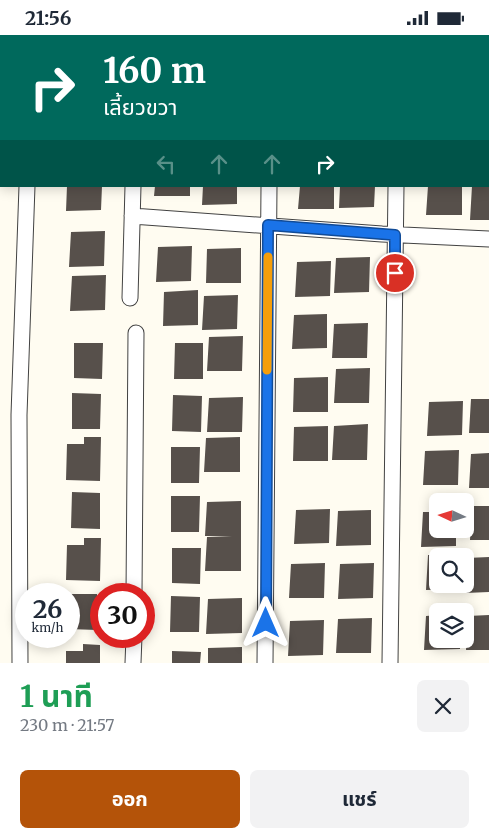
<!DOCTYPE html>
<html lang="th">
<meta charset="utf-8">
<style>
:root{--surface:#fff;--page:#f2f2f3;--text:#1f2937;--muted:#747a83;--accent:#b45309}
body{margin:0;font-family:Merriweather,"Noto Sans Thai",serif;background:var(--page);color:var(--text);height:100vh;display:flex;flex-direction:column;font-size:19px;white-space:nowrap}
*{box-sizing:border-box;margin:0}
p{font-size:16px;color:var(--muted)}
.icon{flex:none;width:28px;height:28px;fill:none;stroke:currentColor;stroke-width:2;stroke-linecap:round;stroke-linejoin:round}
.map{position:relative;height:628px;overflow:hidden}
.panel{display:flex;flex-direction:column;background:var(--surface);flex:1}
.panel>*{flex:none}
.top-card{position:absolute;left:0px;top:0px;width:490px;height:152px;box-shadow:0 2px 12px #0003;background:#00695c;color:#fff;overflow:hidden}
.needle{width:32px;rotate:274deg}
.tools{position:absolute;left:429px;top:458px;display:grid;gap:10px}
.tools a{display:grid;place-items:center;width:45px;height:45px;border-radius:8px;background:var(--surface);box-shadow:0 2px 12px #0003;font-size:25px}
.speed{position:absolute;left:15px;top:548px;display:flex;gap:10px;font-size:25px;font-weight:700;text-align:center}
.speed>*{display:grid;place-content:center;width:65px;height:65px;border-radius:50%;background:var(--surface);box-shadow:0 2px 12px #0003;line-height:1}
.speed small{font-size:12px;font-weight:400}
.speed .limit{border:8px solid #d22;background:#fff;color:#111}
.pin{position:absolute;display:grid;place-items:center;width:42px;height:42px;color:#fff;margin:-21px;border:2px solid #fff;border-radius:50%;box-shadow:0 1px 5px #0007}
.me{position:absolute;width:55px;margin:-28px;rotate:0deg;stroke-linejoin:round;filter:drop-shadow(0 0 4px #0008)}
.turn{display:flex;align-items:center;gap:18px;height:105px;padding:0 20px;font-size:22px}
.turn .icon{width:65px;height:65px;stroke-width:2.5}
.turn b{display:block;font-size:35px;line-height:42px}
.lanes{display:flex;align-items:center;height:48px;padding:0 20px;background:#0003;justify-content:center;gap:25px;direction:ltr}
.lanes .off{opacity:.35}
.round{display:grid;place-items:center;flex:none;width:52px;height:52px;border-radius:8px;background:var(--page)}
.head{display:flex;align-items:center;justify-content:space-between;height:85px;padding:0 20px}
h1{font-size:30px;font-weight:700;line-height:38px;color:#1e9e55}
.button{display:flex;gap:10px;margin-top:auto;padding:10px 20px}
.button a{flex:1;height:58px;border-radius:8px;background:var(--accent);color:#fff;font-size:20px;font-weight:700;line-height:58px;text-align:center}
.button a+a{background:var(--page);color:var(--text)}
.status{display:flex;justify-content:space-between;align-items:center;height:35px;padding:0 25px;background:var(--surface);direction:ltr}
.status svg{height:14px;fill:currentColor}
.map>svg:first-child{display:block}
.building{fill:#57504b}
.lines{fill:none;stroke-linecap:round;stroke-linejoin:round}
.street-casing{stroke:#424242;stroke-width:17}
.street{stroke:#fff;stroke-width:15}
.route-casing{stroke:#114b97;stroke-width:12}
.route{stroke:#1a73e8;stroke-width:9}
.slow{stroke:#f59e0b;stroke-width:9}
</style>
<div class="status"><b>21:56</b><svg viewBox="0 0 49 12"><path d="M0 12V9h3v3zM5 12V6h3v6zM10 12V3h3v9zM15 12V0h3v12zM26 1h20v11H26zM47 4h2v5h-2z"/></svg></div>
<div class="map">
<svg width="489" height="628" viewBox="0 0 489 628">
<rect width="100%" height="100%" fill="#fffcf1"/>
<path class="building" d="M 67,151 L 102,151 L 101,175 L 66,176 Z
M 155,151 L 190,151 L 190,161 L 154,161 Z
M 203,151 L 237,151 L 237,169 L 202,170 Z
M 300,151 L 334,151 L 334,174 L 298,174 Z
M 340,151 L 375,151 L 374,172 L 339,173 Z
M 428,151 L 462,151 L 462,180 L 426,180 Z
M 472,151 L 489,151 L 489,185 L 470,185 Z
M 105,196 L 104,231 L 69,232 L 71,197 Z
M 192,211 L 191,246 L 156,247 L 158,212 Z
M 241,213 L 241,248 L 206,248 L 207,214 Z
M 370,222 L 369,257 L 334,258 L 336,223 Z
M 331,226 L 330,261 L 295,262 L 297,227 Z
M 106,240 L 105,275 L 70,276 L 72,241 Z
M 198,255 L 198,290 L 163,291 L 164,257 Z
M 238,260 L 237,294 L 202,295 L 204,261 Z
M 327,279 L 327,313 L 292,314 L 294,280 Z
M 368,288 L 367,323 L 332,323 L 334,289 Z
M 243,301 L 242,336 L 207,336 L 209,302 Z
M 74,308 L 103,308 L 102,344 L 74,343 Z
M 175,308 L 203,308 L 203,344 L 174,344 Z
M 370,333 L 369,368 L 334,368 L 336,334 Z
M 328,342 L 328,377 L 293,377 L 294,343 Z
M 72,358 L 101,359 L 100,394 L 72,394 Z
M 173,360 L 202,361 L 201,397 L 172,396 Z
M 243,362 L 242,397 L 207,397 L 209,363 Z
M 471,364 L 489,364 L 489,398 L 469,398 Z
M 463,366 L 462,400 L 427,401 L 429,367 Z
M 368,389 L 367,425 L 332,425 L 334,391 Z
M 328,391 L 328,426 L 293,426 L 294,392 Z
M 84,402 L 101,402 L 100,446 L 66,445 L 67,409 L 84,409 Z
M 240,402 L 240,437 L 204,437 L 206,403 Z
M 171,412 L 200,412 L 199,448 L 171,448 Z
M 459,415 L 458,450 L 423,450 L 425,416 Z
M 489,418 L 489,453 L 469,453 L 471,419 Z
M 72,457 L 100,458 L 100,494 L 71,493 Z
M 171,461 L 200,461 L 199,497 L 171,497 Z
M 241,466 L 241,536 L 205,536 L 207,502 L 232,501 L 205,501 L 207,467 Z
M 472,471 L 489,471 L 489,505 L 470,505 Z
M 330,474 L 329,508 L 294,509 L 296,475 Z
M 371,475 L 371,510 L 336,511 L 338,476 Z
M 423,477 L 438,477 L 438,494 L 456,494 L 456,511 L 421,512 Z
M 84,503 L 101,503 L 100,546 L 66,545 L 67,510 L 84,510 Z
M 172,513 L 201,513 L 200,549 L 172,548 Z
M 428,520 L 438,520 L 438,549 L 461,549 L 461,554 L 426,555 Z
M 489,522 L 489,557 L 465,558 L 467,523 Z
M 325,528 L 324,563 L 289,563 L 291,529 Z
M 374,528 L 373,563 L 338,564 L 340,529 Z
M 69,559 L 97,559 L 97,595 L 69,594 Z
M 171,561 L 200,562 L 199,597 L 170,597 Z
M 242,563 L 242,598 L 206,599 L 208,564 Z
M 438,580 L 438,604 L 460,604 L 460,614 L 424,615 L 426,581 Z
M 489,580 L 489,615 L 466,615 L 468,581 Z
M 372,583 L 371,618 L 336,618 L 338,584 Z
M 324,585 L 323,620 L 288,621 L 290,586 Z
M 83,609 L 100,610 L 100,628 L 66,628 L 66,616 L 83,616 Z
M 242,612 L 242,628 L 208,628 L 208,613 Z
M 172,616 L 201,617 L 200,628 L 172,628 Z"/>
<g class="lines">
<g class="street-casing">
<path id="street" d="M 29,0 L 33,0
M 132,181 L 382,199 L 489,204
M 130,263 L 133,151
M 134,559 L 136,298
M 20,628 L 19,380 L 27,151
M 133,628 L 134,601
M 265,628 L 269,151
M 390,628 L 396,151"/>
</g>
<use href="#street" class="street"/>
</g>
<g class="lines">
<g class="route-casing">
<path id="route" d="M 266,588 L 268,190 L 395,200 L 395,238"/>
</g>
<use href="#route" class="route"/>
<path class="slow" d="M 267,335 L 268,222"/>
</g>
</svg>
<div class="tools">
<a><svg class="needle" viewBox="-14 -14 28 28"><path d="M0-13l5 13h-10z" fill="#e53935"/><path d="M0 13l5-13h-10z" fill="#747a83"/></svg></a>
<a><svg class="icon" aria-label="search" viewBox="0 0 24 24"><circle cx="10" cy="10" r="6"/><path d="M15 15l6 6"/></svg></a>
<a><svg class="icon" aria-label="layers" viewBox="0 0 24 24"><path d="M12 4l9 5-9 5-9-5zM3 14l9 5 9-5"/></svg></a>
</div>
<div class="speed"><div>26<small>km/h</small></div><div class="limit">30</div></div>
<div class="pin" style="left:395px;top:238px;background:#d93025"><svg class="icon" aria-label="arrive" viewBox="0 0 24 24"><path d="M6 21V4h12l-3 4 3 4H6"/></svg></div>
<svg class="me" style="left:266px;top:588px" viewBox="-20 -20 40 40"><path d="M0-17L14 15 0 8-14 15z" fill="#1a73e8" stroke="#fff" stroke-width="4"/></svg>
<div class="top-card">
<div class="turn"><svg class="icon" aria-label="right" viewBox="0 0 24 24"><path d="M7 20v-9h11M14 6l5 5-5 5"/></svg><div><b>160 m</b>เลี้ยวขวา</div></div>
<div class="lanes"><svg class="icon off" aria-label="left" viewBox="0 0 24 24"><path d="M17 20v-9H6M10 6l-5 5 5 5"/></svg><svg class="icon off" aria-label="ahead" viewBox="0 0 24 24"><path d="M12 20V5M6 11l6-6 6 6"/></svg><svg class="icon off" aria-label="ahead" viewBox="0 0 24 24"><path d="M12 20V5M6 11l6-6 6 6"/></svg><svg class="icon" aria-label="right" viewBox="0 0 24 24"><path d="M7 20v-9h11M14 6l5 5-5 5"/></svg></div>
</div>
</div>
<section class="panel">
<div class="head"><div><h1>1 นาที</h1><p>230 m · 21:57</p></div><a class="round"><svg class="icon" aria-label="close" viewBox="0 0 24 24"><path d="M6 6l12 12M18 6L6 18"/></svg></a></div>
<div class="button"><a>ออก</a><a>แชร์</a></div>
</section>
